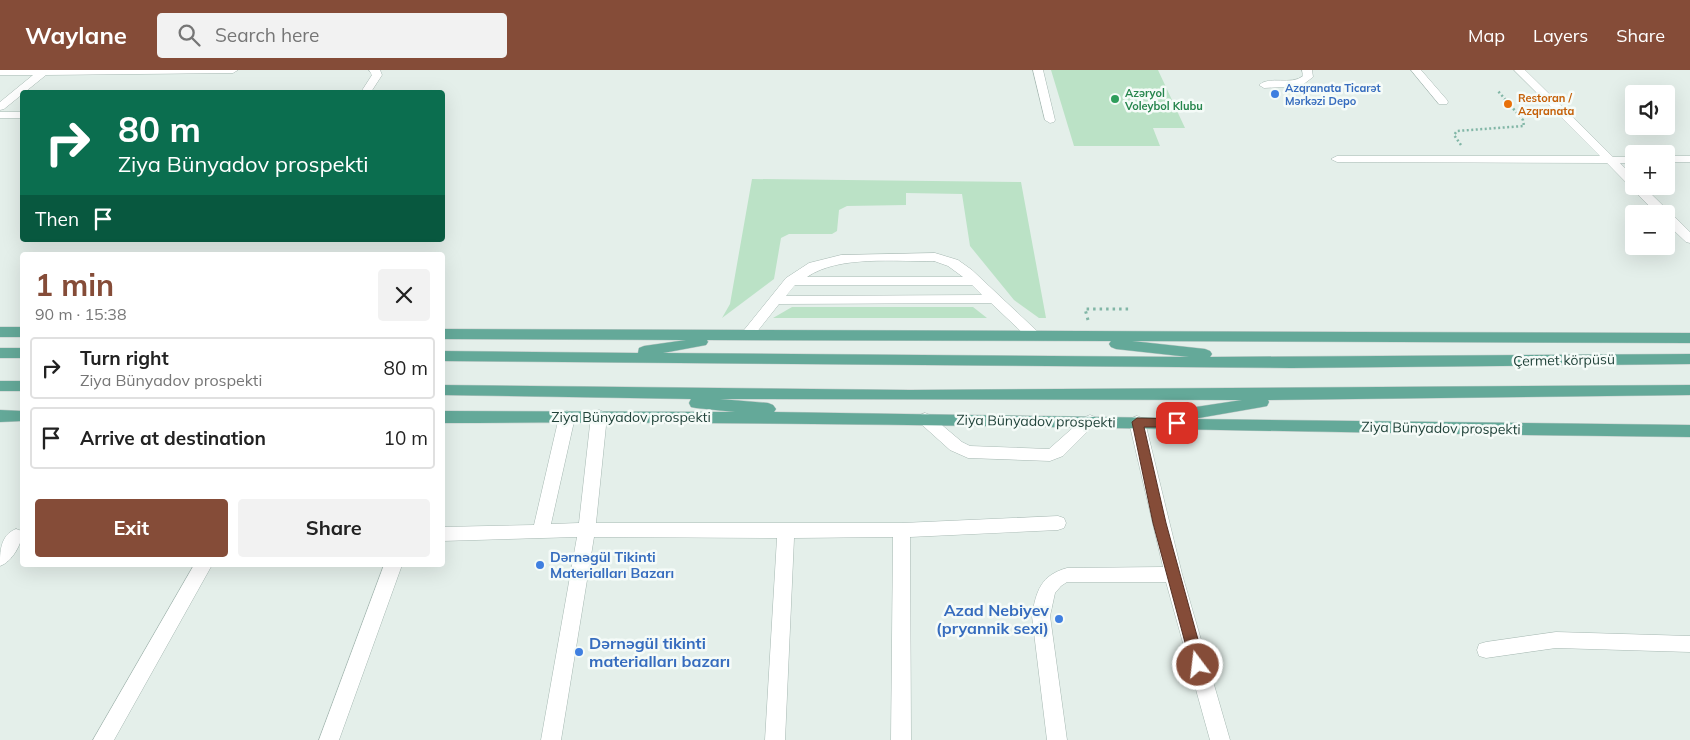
<!DOCTYPE html>
<meta charset="utf-8">
<style>
:root{--surface:#fff;--page:#f2f2f2;--text:#222;--muted:#767676;--line:#e0e0e0;--accent:#854c38}
body{margin:0;font-family:Mulish,sans-serif;background:var(--page);color:var(--text);height:100vh;display:flex;flex-direction:column;font-size:19px;white-space:nowrap}
*{box-sizing:border-box;margin:0}
p{font-size:16px;color:var(--muted)}
.icon{flex:none;width:28px;height:28px;fill:none;stroke:currentColor;stroke-width:2;stroke-linecap:round;stroke-linejoin:round}
.map{position:relative;flex:1;overflow:hidden}
.panel{position:absolute;left:20px;top:182px;width:425px;height:315px;display:flex;flex-direction:column;background:var(--surface);border-radius:5px;box-shadow:0 5px 20px #0002}
.panel>*{flex:none}
.banner{position:absolute;left:20px;top:20px;width:425px;height:152px;border-radius:5px;box-shadow:0 5px 20px #0002;background:#0b6e4f;color:#fff;overflow:hidden}
.fabs{position:absolute;left:1625px;top:15px;display:grid;gap:10px}
.fabs a{display:grid;place-items:center;width:50px;height:50px;border-radius:5px;background:var(--surface);box-shadow:0 5px 20px #0002;font-size:25px}
.pin{position:absolute;display:grid;place-items:center;width:42px;height:42px;color:#fff;margin:-21px;border-radius:10px;box-shadow:0 2px 8px #0006}
.me{position:absolute;width:55px;margin:-28px;rotate:345deg;stroke-linejoin:round;filter:drop-shadow(0 0 4px #0008)}
.turn{display:flex;align-items:center;gap:18px;height:105px;padding:0 15px;font-size:22px}
.turn .icon{width:65px;height:65px;stroke-width:2.5}
.turn b{display:block;font-size:35px;line-height:42px}
.then{display:flex;align-items:center;height:48px;padding:0 15px;background:#0003;gap:10px;font-size:19px}
.round{display:grid;place-items:center;flex:none;width:52px;height:52px;border-radius:5px;background:var(--page)}
.overview{display:flex;align-items:center;justify-content:space-between;height:85px;padding:0 15px}
h1{font-size:30px;font-weight:700;line-height:38px;color:var(--accent)}
.button{display:flex;gap:10px;margin-top:auto;padding:10px 15px}
.button a{flex:1;height:58px;border-radius:5px;background:var(--accent);color:#fff;font-size:20px;font-weight:700;line-height:58px;text-align:center}
.button a+a{background:var(--page);color:var(--text)}
ul{padding:0;list-style:none}
li{display:flex;align-items:center;gap:15px;height:62px;margin:0 10px 8px;padding:0 5px;border:2px solid var(--line);border-radius:5px}
li div{flex:1}
li b{display:block;font-size:19px}
li em{font-style:normal}
header{display:flex;align-items:center;gap:30px;box-sizing:border-box;height:70px;padding:0 25px;background:var(--accent);color:#fff}
header strong{font-size:24px}
nav{display:flex;gap:28px;margin-inline-start:auto;font-size:18px}
.search{width:350px;height:45px;background:var(--page);display:flex;align-items:center;gap:12px;box-sizing:border-box;padding:0 18px;border-radius:5px;color:var(--muted);font-size:19px}
.map>svg:first-child{display:block}
.green{fill:#bbe2c6}
.lines{fill:none;stroke-linecap:round;stroke-linejoin:round}
.minor-casing{stroke:#a6b8b2;stroke-width:1}
.major-casing{stroke:#c1cac8;stroke-width:1}
.path-far1{stroke:#81b6a6;stroke-width:2.5;stroke-dasharray:2 2.5;stroke-linecap:butt}
.path{stroke:#81b6a6;stroke-width:3;stroke-dasharray:2.5 4;stroke-linecap:butt}
.minor{fill:#fff;fill-rule:evenodd}
.major{fill:#64a999;fill-rule:evenodd}
.route{fill:#854c38;stroke:#563124}
.shop-dot{fill:#3f7fe0;stroke:#f5fbf8;stroke-width:2}
.leisure-dot{fill:#2e9e5b;stroke:#f5fbf8;stroke-width:2}
.food-dot{fill:#e8710a;stroke:#f5fbf8;stroke-width:2}
.labels{text-anchor:middle;dominant-baseline:central;stroke-width:5;stroke-linejoin:round;paint-order:stroke}
.far-shop-label{font-size:11px;font-weight:bold;fill:#366cbe;stroke:#f5fbf8;text-anchor:start}
.far-leisure-label{font-size:11px;font-weight:bold;fill:#27864d;stroke:#f5fbf8;text-anchor:start}
.far-food-label{font-size:11px;font-weight:bold;fill:#c56008;stroke:#f5fbf8;text-anchor:start}
.street-label{font-size:14px;fill:#21433a;stroke:#f5fbf8}
.shop-label{font-size:14px;font-weight:bold;fill:#366cbe;stroke:#f5fbf8;text-anchor:start}
.near-shop-label{font-size:16px;font-weight:bold;fill:#366cbe;stroke:#f5fbf8;text-anchor:end}
</style>
<header>
<strong>Waylane</strong>
<div class="search"><svg class="icon" aria-label="search" viewBox="0 0 24 24"><circle cx="10" cy="10" r="6"/><path d="M15 15l6 6"/></svg>Search here</div>
<nav><a>Map</a><a>Layers</a><a>Share</a></nav>
</header>
<div class="map">
<svg width="1690" height="670" viewBox="0 0 1690 670">
<rect width="100%" height="100%" fill="#e4efea"/>
<path class="green" d="M 1051,0 L 1158,0 L 1185,58 L 1153,58 L 1160,76 L 1074,76 Z
M 752,109 L 1021,112 L 1046,248 L 1039,248 L 1014,230 L 970,176 L 962,124 L 906,123 L 906,135 L 847,136 L 839,140 L 837,161 L 832,164 L 789,164 L 781,168 L 774,209 L 722,248 L 730,234 Z
M 792,237 L 973,237 L 987,248 L 773,248 Z"/>
<g class="lines">
<g class="minor-casing">
<path id="minor" d="M 0,0 L 238,0 L 233,3 L 46,5 L 4,39 L 0,40 L 0,32 L 33,5 L 0,5 Z
M 369,0 L 380,0 L 382,5 L 371,22 L 361,22 L 372,5 Z
M 1033,0 L 1043,0 L 1055,50 L 1054,52 L 1050,53 L 1045,50 Z
M 1302,0 L 1312,0 L 1313,7 L 1301,16 L 1264,18 L 1259,15 C 1270,5 1291,16 1303,6 Z
M 1411,0 L 1421,0 L 1447,30 L 1448,32 L 1447,34 L 1439,34 Z
M 1514,0 L 1525,0 L 1613,87 L 1634,87 L 1634,93 L 1620,93 L 1634,107 L 1634,116 L 1643,116 L 1690,162 L 1690,173 L 1686,172 L 1666,153 L 1666,144 L 1657,144 L 1607,93 L 1337,92 L 1331,89 L 1337,86 L 1600,86 Z
M 0,42 L 22,42 L 22,48 L 0,48 Z
M 1666,86 L 1690,86 L 1690,92 L 1666,92 Z
M 935,183 L 958,190 L 972,200 L 1038,262 L 1040,265 L 1038,268 L 1028,268 L 991,233 L 779,234 L 752,268 L 742,268 L 740,265 L 786,208 L 809,193 L 841,185 ZM 934,191 L 948,196 L 963,207 L 807,207 C 839,185 895,192 934,191 ZM 795,215 L 972,215 L 982,225 L 786,226 Z
M 599,340 L 604,342 L 607,346 L 596,453 L 902,453 L 1058,446 L 1064,448 L 1066,453 L 1064,458 L 1058,460 L 910,467 L 911,670 L 891,670 L 893,467 L 794,468 L 785,670 L 765,670 L 777,468 L 594,467 L 561,670 L 541,670 L 577,467 L 442,471 L 442,457 L 534,455 L 559,347 L 562,343 L 567,341 L 572,343 L 575,347 L 551,454 L 579,453 L 591,346 L 594,342 Z
M 925,343 L 930,345 L 962,372 L 970,376 L 1049,379 L 1085,347 L 1090,345 L 1095,347 L 1098,351 L 1063,386 L 1050,391 L 968,388 L 950,380 L 920,353 L 917,349 L 920,345 Z
M 1137,346 L 1142,348 L 1145,352 L 1182,504 L 1230,670 L 1210,670 L 1166,512 L 1067,512 L 1061,516 L 1055,523 L 1050,546 L 1067,670 L 1047,670 L 1032,546 C 1036,521 1041,505 1067,498 L 1163,497 L 1129,352 L 1132,348 Z
M 16,459 L 22,461 C 23,473 12,492 0,496 C 0,482 0,465 16,459 Z
M 194,495 L 212,495 L 114,670 L 93,670 Z
M 384,495 L 402,495 L 339,670 L 319,670 Z
M 1556,562 L 1690,566 L 1690,582 L 1556,578 L 1486,588 L 1479,586 L 1477,580 L 1479,574 L 1486,572 Z"/>
</g>
<g class="major-casing">
<path id="major" d="M 0,257 L 22,257 L 22,267 L 0,267 Z
M 442,259 L 1690,263 L 1690,273 L 1132,271 L 1205,279 L 1210,281 L 1212,284 L 1210,287 L 1690,284 L 1690,294 L 1291,298 L 442,291 L 442,281 L 638,283 L 639,278 L 644,276 L 686,270 L 442,269 ZM 707,270 L 1111,271 L 1109,274 L 1111,277 L 1116,279 L 1189,287 L 663,283 L 706,275 L 708,272 Z
M 0,278 L 22,278 L 22,288 L 0,288 Z
M 0,311 L 22,311 L 22,321 L 0,321 Z
M 442,315 L 910,320 L 1690,315 L 1690,325 L 1268,330 L 1269,332 L 1267,336 L 1262,337 L 1193,349 L 1690,355 L 1690,367 C 1274,363 858,350 442,353 L 442,341 L 735,342 L 696,338 L 691,337 L 689,333 L 691,329 L 442,325 ZM 720,329 L 1242,330 L 1176,340 L 1171,342 L 1168,346 L 1170,348 L 774,342 L 776,339 L 773,335 L 768,333 Z
M 0,340 L 22,341 L 22,351 L 0,352 Z"/>
</g>
<path class="path-far1" d="M 1461,75 L 1454,65 L 1457,61 L 1524,56 L 1523,50 L 1498,21"/>
<path class="path" d="M 1088,250 L 1085,239 L 1131,239"/>
<use href="#minor" class="minor"/>
<use href="#major" class="major"/>
</g>
<path class="route" d="M 1137,348 L 1177,349 L 1183,353 L 1177,357 L 1144,357 L 1166,453 L 1205,595 L 1203,600 L 1198,602 L 1193,600 L 1191,595 L 1153,453 L 1132,352 Z"/>
<g class="shop-dot">
<circle cx="1275" cy="24" r="5"/>
<circle cx="540" cy="495" r="5"/>
<circle cx="1059" cy="549" r="5"/>
<circle cx="579" cy="582" r="5"/>
</g>
<circle class="leisure-dot" cx="1115" cy="29" r="5"/>
<circle class="food-dot" cx="1508" cy="34" r="5"/>
<g class="labels">
<g class="far-shop-label">
<text x="1285" y="18">Azqranata Ticarət<tspan x="1285" dy="13">Mərkəzi Depo</tspan></text>
</g>
<g class="far-leisure-label">
<text x="1125" y="23">Azəryol<tspan x="1125" dy="13">Voleybol Klubu</tspan></text>
</g>
<g class="far-food-label">
<text x="1518" y="28">Restoran /<tspan x="1518" dy="13">Azqranata</tspan></text>
</g>
<g class="street-label">
<text transform="translate(1564 290) rotate(-1)">Çermet körpüsü</text>
<text x="631" y="347">Ziya Bünyadov prospekti</text>
<text transform="translate(1036 351) rotate(1)">Ziya Bünyadov prospekti</text>
<text transform="translate(1441 358) rotate(1)">Ziya Bünyadov prospekti</text>
</g>
<g class="shop-label">
<text x="550" y="487">Dərnəgül Tikinti<tspan x="550" dy="16">Materialları Bazarı</tspan></text>
</g>
<g class="near-shop-label">
<text x="1049" y="540">Azad Nebiyev<tspan x="1049" dy="18">(pryannik sexi)</tspan></text>
<text x="589" y="573" text-anchor="start">Dərnəgül tikinti<tspan x="589" dy="18">materialları bazarı</tspan></text>
</g>
</g>
</svg>
<div class="fabs">
<a><svg class="icon" aria-label="sound" viewBox="0 0 24 24"><path d="M4 9h4l5-4v14l-5-4H4zM17 9q2 3 0 6"/></svg></a>
<a>+</a>
<a>−</a>
</div>
<div class="pin" style="left:1177px;top:353px;background:#d93025"><svg class="icon" aria-label="arrive" viewBox="0 0 24 24"><path d="M6 21V4h12l-3 4 3 4H6"/></svg></div>
<svg class="me" style="left:1198px;top:595px" viewBox="-20 -20 40 40"><circle r="17" fill="#854c38" stroke="#fff" stroke-width="3"/><path d="M0-11L8 9 0 5-8 9z" fill="#fff"/></svg>
<div class="banner">
<div class="turn"><svg class="icon" aria-label="right" viewBox="0 0 24 24"><path d="M7 20v-9h11M14 6l5 5-5 5"/></svg><div><b>80 m</b>Ziya Bünyadov prospekti</div></div>
<div class="then">Then<svg class="icon" aria-label="arrive" viewBox="0 0 24 24"><path d="M6 21V4h12l-3 4 3 4H6"/></svg></div>
</div>
<section class="panel">
<div class="overview"><div><h1>1 min</h1><p>90 m · 15:38</p></div><a class="round"><svg class="icon" aria-label="close" viewBox="0 0 24 24"><path d="M6 6l12 12M18 6L6 18"/></svg></a></div>
<ul>
<li><svg class="icon" aria-label="right" viewBox="0 0 24 24"><path d="M7 20v-9h11M14 6l5 5-5 5"/></svg><div><b>Turn right</b><p>Ziya Bünyadov prospekti</p></div><em>80 m</em></li>
<li><svg class="icon" aria-label="arrive" viewBox="0 0 24 24"><path d="M6 21V4h12l-3 4 3 4H6"/></svg><div><b>Arrive at destination</b></div><em>10 m</em></li>
</ul>
<div class="button"><a>Exit</a><a>Share</a></div>
</section>
</div>
